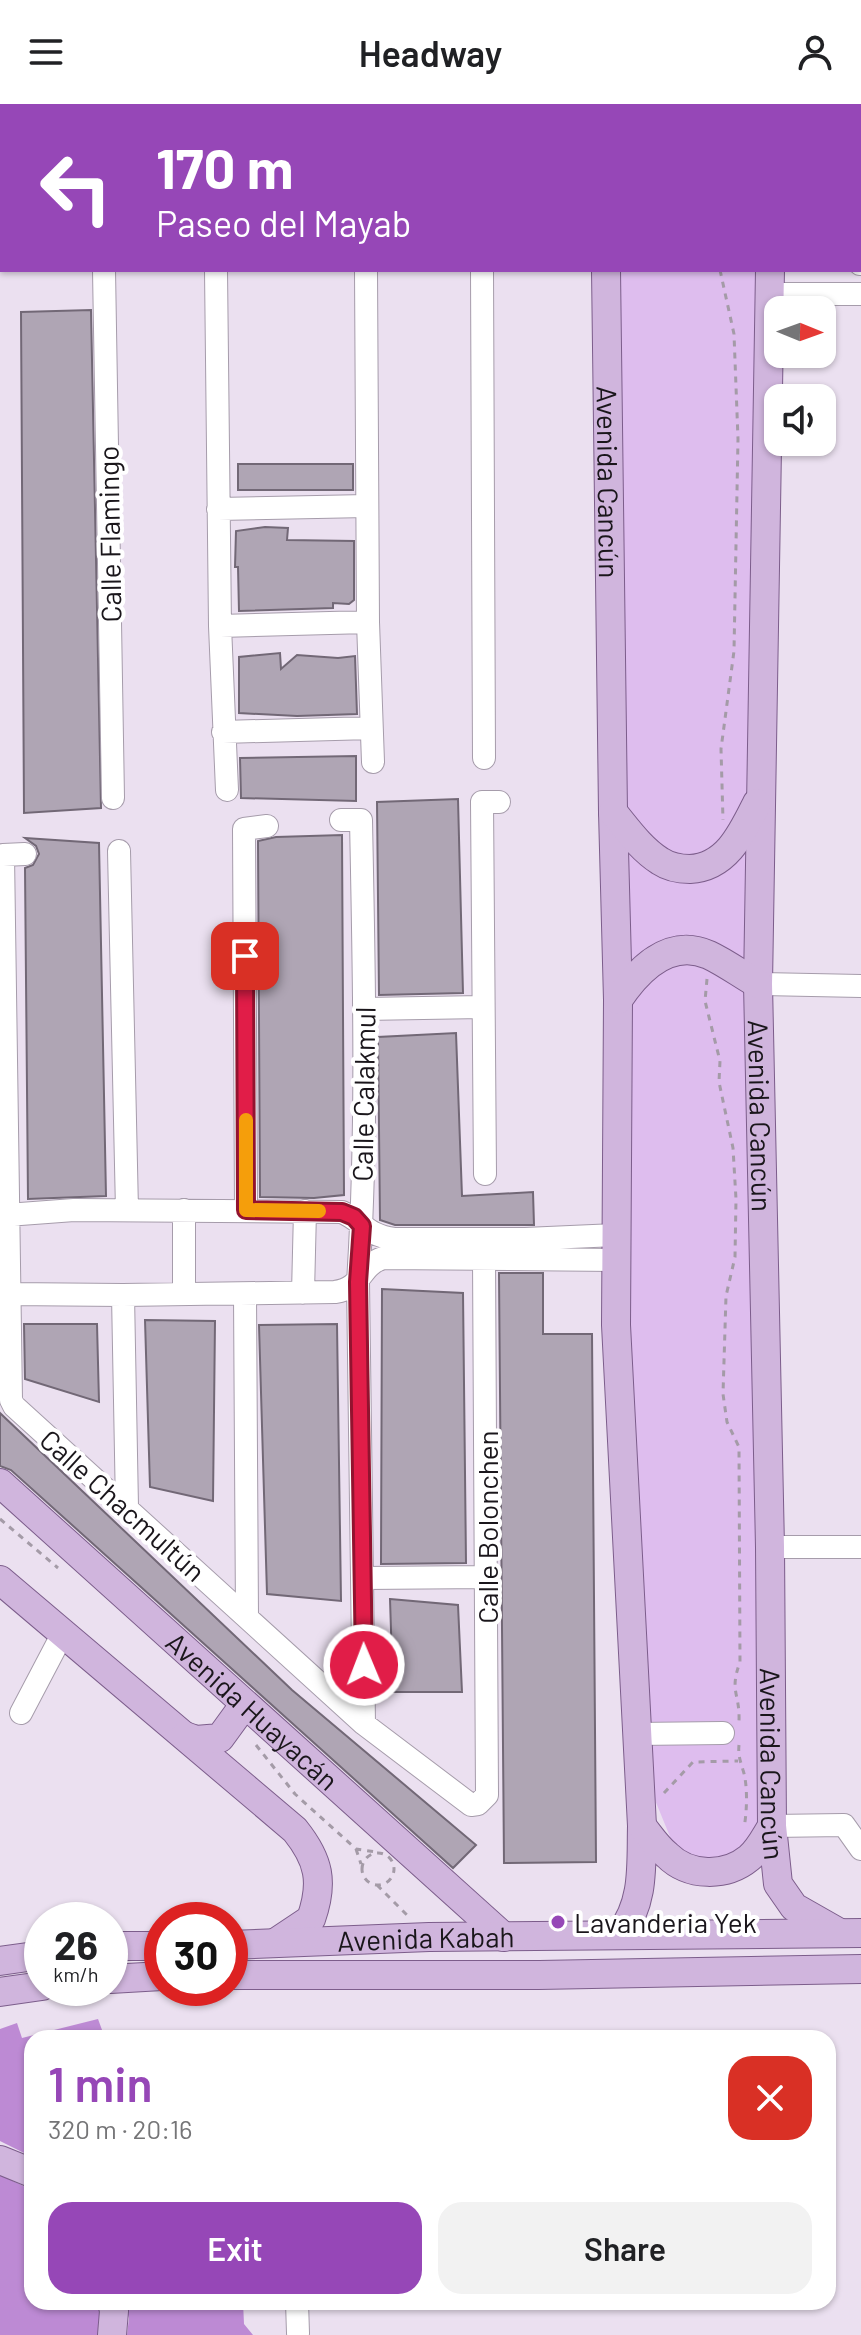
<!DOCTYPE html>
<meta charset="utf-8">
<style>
:root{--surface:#fff;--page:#f2f2f2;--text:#202124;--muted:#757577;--accent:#9647b7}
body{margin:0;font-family:Barlow,sans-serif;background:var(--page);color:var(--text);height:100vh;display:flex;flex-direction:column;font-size:30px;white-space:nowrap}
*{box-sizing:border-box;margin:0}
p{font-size:26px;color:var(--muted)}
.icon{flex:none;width:44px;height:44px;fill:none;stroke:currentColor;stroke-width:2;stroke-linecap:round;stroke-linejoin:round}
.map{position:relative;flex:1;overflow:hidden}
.drawer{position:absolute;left:24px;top:1926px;width:812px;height:280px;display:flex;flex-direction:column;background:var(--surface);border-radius:24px;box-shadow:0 2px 6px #0004}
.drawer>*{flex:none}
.guide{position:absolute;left:0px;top:0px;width:862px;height:168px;box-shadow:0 2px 6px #0004;background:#9647b7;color:#fff;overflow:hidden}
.needle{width:52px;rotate:91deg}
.buttons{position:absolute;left:764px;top:192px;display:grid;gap:16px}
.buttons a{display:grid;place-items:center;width:72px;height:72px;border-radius:16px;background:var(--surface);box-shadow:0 2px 6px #0004;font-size:40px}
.speed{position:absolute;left:24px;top:1798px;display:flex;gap:16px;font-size:40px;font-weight:700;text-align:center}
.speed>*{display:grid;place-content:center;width:104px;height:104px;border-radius:50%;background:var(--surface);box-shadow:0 2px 6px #0004;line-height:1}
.speed small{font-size:20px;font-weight:400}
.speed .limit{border:12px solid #d22;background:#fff;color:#111}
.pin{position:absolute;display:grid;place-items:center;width:68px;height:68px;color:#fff;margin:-34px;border-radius:16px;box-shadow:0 4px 12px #0006}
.me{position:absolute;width:88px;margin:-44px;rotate:359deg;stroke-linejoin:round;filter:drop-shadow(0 0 6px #0008)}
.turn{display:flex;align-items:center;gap:28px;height:168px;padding:0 24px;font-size:36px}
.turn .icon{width:104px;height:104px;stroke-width:2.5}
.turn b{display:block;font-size:56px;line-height:68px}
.round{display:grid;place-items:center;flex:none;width:84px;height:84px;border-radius:24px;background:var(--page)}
.head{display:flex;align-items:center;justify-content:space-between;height:136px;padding:0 24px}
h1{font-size:48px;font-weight:600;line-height:60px;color:var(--accent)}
.button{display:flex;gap:16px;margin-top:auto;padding:16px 24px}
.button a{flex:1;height:92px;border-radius:24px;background:var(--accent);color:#fff;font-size:32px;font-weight:600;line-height:92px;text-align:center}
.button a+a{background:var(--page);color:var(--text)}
header{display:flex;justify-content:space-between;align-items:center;height:104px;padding:0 24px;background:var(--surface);font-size:36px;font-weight:600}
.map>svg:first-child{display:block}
.green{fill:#debdee}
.forest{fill:#bd8ad4}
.building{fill:#afa5b4;stroke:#726876;stroke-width:2}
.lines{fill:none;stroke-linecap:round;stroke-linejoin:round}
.minor-casing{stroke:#a69cab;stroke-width:24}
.major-casing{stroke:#7c5d8b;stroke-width:30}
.path{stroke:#a49ba7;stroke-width:3;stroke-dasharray:6 6;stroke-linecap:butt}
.minor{stroke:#fff;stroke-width:22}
.major{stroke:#d0b5dd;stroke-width:28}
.route-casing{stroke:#92132f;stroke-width:20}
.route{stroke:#e11d48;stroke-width:14}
.slow{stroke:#f59e0b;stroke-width:14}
.poi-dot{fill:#9647b7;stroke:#fff;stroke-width:3}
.labels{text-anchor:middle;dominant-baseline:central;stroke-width:8;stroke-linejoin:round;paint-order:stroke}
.street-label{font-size:28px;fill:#1a161b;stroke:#fff}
.poi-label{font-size:28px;fill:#1a161b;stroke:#fff;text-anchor:start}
</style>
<header><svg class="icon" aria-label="menu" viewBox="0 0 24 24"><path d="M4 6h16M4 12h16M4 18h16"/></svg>Headway<svg class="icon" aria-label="person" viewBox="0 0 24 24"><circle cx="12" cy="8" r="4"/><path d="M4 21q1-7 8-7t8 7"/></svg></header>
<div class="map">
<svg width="861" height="2231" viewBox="0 0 861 2231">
<rect width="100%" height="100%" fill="#ebe0f0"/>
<path class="green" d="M 606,0 L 759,0 L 759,2 L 606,2 Z
M 606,166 L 769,166 L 772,1722 L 751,1753 L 682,1762 L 655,1696 L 616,1221 Z"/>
<path class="forest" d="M 98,1915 L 105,1934 L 32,1934 L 32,2053 L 0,2037 L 0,1925 L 17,1919 L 22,1934 Z
M 0,2071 L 32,2086 L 32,2198 L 98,2198 L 102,2211 L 101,2231 L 0,2231 Z
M 124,2198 L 243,2198 L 244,2220 L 253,2231 L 127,2231 L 129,2214 Z"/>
<path class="building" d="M 91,206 L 101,704 L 24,709 L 21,208 Z
M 238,360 L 353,360 L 353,386 L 238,386 Z
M 265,423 L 288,424 L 287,436 L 354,437 L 354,496 L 349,500 L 333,499 L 333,504 L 239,507 L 238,463 L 235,463 L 236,427 Z
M 280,549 L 281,565 L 297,551 L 338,554 L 355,552 L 357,610 L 297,612 L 239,609 L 239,553 Z
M 356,652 L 356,697 L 241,694 L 240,654 Z
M 458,695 L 463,889 L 379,891 L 377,698 Z
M 342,731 L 344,1091 L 314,1094 L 260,1093 L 258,737 L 276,733 Z
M 25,734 L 99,739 L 106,1092 L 28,1095 L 25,764 L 33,761 L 39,750 L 36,742 Z
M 456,929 L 462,1092 L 533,1088 L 534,1121 L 395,1121 L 380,1116 L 378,933 Z
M 499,1169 L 543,1169 L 543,1230 L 592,1230 L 596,1758 L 504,1759 Z
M 382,1185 L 463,1189 L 466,1459 L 381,1460 Z
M 145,1216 L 215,1217 L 213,1397 L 150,1383 Z
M 24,1220 L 97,1220 L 99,1298 L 25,1275 Z
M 337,1220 L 341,1497 L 267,1490 L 259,1221 Z
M 0,1309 L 292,1586 L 476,1741 L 453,1764 L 11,1366 L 0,1362 Z
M 390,1495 L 458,1501 L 462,1588 L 393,1588 Z"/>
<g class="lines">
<g class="minor-casing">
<path id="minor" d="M 101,0 L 101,2
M 366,0 L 366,2
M 481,0 L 481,2
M 215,2 L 215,0
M 588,2 L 589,0
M 860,160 L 861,160
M 104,166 L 113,694
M 216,166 L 220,522 L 227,686
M 366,166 L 368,518 L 373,658
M 482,166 L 484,654
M 770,190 L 861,190
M 218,405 L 367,402
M 220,522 L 368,518
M 223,628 L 371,624
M 341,716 L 361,716 C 364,870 368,1024 358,1178 L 364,1620
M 119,747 L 127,1106
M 25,750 L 3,751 L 11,1296 L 14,1302 L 364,1620 L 471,1701 L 478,1700 L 487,1691 L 484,1154
M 758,880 L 861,882
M 364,905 L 482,903
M 485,1070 L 482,698 L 499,698
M 184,1106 L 184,1190
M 246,1106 L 244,725 L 267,722
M 7,1111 L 74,1106 L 342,1108 C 364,1118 366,1131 394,1135 L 525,1135 L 616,1131
M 303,1189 L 305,1107
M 8,1190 L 123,1191 L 335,1188 C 363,1184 359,1162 383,1154 L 616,1156
M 123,1191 L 127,1403
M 245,1191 L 247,1513
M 770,1443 L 861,1443
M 363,1474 L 488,1473
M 21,1609 L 63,1529
M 636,1630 L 723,1629
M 772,1722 L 844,1721 L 861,1745
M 297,2198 L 298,2229"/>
</g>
<g class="major-casing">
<g id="major">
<path d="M 605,0 L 605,2"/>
<path d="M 769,0 L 769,2"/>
<path id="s1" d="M 606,166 L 613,708 L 618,896 L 616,1221 L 642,1722 C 641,1761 645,1798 620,1830"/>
<path id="s2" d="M 770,166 L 758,880 L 770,1443 L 772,1722 L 778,1780 L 794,1803 L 838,1828"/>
<path d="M 613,708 C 627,725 641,745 660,757 C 669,763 679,765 690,765 C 727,763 742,729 757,699"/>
<path d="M 618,896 C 638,866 669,833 709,851 C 726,859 742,871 758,880"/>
<path id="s3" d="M 0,1379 L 504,1833"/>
<path d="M 0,1476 L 295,1726 C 319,1756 324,1778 311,1815 L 275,1839"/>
<path d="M 185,1632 L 196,1636 L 220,1634 L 244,1601"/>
<path d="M 642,1722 C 650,1732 657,1743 667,1751 C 689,1773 726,1773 749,1754 C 759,1746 765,1733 772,1722"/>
<path id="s4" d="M 230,1841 L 429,1833 L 861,1829"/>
<path d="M 110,1842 L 162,1842"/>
<path d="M 0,1857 L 42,1851"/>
<path d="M 230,1871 L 539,1871 L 861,1865"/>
<path d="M 110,1875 L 162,1872"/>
<path d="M 0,1888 L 42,1882"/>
<path d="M 0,2056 L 32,2069"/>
<path d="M 112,2198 L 114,2207 L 112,2231"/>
</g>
</g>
<path class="path" d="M 744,2 L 745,0
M 720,166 L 734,230 L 738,335 L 734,547 L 721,645 L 723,716
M 707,875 L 705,897 L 720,957 L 719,978 L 733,1044 L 736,1095 L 735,1153 L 726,1192 L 723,1290 L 727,1318 L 739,1343 L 740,1558 C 729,1588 740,1589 739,1617
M 0,1415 L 58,1464
M 256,1641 L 295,1690 L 356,1745 L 376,1748
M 739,1641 C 738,1651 740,1656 743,1666 C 748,1681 747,1708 744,1724
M 664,1689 L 693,1658 L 738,1657
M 356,1745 L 361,1760
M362 1765a16 16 0 1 1 32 0a16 16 0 1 1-32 0Z
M 377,1781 L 408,1812"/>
<use href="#minor" class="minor"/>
<use href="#major" class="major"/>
</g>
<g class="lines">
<g class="route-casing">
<path id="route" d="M 245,852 L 246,1106 L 342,1108 L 354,1113 L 362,1122 L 358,1178 L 364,1561"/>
</g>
<use href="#route" class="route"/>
<path class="slow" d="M 246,1016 L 246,1106 L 319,1107"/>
</g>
<circle class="poi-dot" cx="558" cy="1818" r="8"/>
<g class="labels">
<g class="street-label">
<text stroke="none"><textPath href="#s1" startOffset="212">Avenida Cancún</textPath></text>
<text transform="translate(109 430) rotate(-91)">Calle Flamingo</text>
<text transform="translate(363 990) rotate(-89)">Calle Calakmul</text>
<text stroke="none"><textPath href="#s2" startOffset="846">Avenida Cancún</textPath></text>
<text transform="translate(123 1401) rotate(42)">Calle Chacmultún</text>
<text transform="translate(487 1423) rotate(-90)">Calle Bolonchen</text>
<text stroke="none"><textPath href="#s3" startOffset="340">Avenida Huayacán</textPath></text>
<text stroke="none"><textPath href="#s2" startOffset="1494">Avenida Cancún</textPath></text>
<text stroke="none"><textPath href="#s4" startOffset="196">Avenida Kabah</textPath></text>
</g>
<g class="poi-label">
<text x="574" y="1818">Lavanderia Yek</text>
</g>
</g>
</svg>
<div class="buttons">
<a><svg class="needle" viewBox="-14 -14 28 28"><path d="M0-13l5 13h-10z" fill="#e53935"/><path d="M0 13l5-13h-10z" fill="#757577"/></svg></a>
<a><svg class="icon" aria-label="sound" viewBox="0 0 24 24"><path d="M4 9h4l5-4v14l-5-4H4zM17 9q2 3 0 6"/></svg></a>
</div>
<div class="speed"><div>26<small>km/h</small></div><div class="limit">30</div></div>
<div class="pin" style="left:245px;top:852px;background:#d93025"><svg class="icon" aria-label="arrive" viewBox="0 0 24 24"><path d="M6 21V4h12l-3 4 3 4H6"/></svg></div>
<svg class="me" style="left:364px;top:1561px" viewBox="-20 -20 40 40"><circle r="17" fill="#e11d48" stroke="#fff" stroke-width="3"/><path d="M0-11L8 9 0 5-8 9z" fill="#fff"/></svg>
<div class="guide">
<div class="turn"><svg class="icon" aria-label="left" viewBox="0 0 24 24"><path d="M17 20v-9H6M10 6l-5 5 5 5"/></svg><div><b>170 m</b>Paseo del Mayab</div></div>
</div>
<section class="drawer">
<div class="head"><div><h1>1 min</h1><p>320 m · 20:16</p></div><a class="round" style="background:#d93025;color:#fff"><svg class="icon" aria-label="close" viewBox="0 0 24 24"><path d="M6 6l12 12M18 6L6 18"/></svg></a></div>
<div class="button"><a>Exit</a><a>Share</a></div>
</section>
</div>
